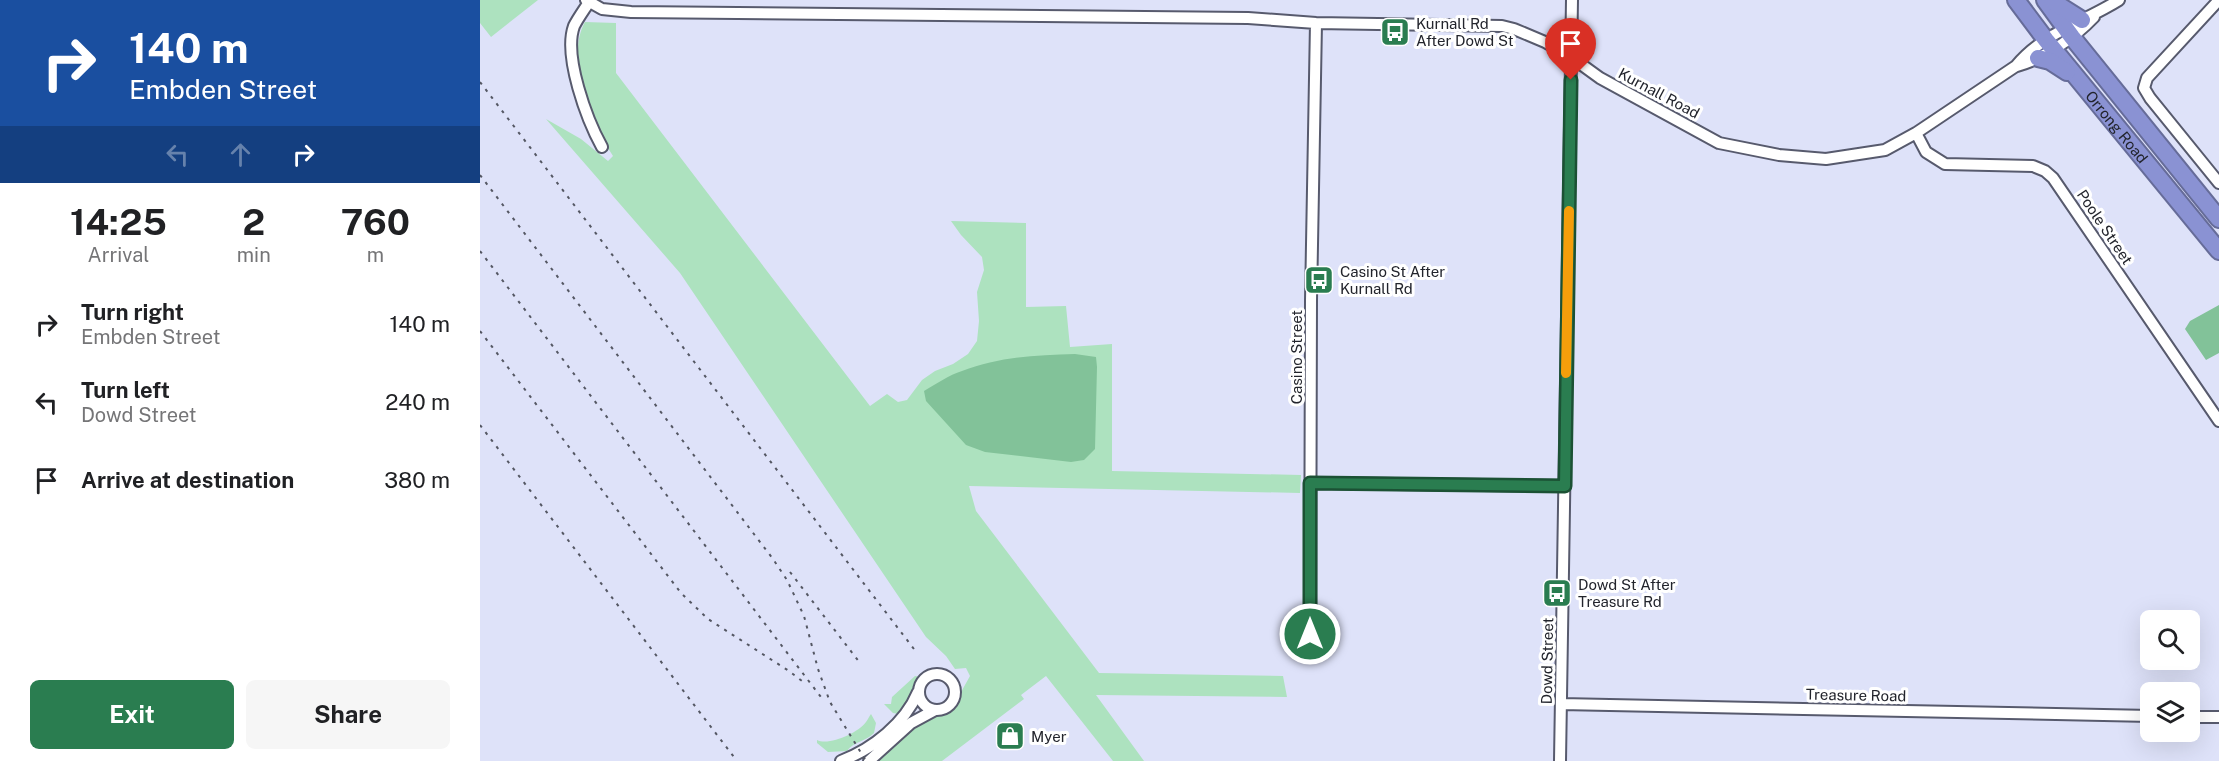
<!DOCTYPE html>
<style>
:root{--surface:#fff;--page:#f6f6f6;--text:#202124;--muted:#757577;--accent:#2a7d50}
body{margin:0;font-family:"Public Sans",sans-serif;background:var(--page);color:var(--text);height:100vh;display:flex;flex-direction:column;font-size:22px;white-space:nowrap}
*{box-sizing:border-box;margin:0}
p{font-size:20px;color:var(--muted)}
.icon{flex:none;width:33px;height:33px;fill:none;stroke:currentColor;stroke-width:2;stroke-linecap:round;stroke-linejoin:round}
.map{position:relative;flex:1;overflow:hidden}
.sheet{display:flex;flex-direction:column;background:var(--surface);width:480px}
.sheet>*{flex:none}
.banner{background:#1a4fa0;color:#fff;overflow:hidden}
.tools{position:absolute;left:1660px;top:610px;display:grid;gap:12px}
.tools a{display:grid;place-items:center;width:60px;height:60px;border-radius:9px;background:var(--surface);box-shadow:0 6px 24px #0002;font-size:30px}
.pin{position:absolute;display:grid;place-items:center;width:51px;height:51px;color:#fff;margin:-62px -26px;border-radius:50% 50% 50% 0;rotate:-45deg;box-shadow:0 0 6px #0007}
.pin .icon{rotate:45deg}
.me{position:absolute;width:66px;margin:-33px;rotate:0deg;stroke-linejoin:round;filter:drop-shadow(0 0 4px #0008)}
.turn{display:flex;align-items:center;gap:21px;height:126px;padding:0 30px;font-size:27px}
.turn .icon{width:78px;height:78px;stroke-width:2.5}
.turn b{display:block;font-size:42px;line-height:51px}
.lanes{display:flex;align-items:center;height:57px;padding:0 30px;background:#0003;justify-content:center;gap:30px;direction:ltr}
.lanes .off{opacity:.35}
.eta{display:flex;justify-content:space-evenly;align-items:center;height:102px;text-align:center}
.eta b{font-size:36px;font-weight:700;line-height:42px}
.action{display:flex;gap:12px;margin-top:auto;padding:12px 30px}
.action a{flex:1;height:69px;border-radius:9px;background:var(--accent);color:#fff;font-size:24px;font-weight:700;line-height:69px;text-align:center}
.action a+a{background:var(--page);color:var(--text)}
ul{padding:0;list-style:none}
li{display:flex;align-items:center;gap:18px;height:78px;padding:0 30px}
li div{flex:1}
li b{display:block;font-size:22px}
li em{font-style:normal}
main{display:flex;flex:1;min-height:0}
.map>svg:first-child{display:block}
.green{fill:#ade2bf}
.water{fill:#82c299}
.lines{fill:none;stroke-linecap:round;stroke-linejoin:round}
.minor-casing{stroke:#575a6d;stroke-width:14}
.highway-casing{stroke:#666c99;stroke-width:20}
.minor{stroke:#fff;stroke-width:10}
.highway{stroke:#8a92d3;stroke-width:16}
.rail{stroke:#545763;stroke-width:2;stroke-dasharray:3 6;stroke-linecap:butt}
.route-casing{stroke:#1b5134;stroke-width:15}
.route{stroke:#2a7d50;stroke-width:10}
.slow{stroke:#f59e0b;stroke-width:10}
.labels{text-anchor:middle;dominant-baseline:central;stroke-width:6;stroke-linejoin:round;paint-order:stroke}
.poi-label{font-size:15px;fill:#22242c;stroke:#fff;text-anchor:start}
.street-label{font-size:15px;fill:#22242c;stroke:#fff}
</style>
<main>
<section class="sheet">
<div class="banner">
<div class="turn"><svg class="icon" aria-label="right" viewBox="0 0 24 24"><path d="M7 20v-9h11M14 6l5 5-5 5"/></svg><div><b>140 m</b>Embden Street</div></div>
<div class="lanes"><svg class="icon off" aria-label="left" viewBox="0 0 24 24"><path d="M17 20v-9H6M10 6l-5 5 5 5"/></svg><svg class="icon off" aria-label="ahead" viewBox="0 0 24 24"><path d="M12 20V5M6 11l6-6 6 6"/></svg><svg class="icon" aria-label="right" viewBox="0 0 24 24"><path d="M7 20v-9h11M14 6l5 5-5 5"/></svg></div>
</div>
<div class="eta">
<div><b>14:25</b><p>Arrival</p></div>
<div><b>2</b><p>min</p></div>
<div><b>760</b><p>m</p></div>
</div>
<ul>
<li><svg class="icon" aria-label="right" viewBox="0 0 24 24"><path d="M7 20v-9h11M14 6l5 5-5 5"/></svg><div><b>Turn right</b><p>Embden Street</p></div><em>140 m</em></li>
<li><svg class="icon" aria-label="left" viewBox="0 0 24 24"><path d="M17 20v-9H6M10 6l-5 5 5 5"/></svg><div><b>Turn left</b><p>Dowd Street</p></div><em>240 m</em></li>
<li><svg class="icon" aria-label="arrive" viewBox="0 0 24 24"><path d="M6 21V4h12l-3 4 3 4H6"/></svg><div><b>Arrive at destination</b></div><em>380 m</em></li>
</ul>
<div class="action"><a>Exit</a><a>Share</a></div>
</section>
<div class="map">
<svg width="1739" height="761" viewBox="0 0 1739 761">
<rect width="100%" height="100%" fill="#dee2f9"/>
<path class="green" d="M 0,0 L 58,0 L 11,37 L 0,23 Z
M 105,22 L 136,23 L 136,73 L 390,406 L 407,394 L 418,402 L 427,400 L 442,380 L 455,371 L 473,364 L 488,354 L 497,341 L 499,321 L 497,292 L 504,270 L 502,257 L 481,235 L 471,221 L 546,223 L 546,307 L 586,306 L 590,347 L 632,344 L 632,471 L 821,475 L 820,493 L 489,486 L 496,511 L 619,673 L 803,676 L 807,697 L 616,695 L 664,761 L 633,761 L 566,676 L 541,695 L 544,699 L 462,761 L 398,761 L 424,732 L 452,716 L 471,710 L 490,676 L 486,668 L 475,669 L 466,656 L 446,637 L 200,273 L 66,119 L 101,139 L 128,161 L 133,156 C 113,124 84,59 105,22 Z
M 435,676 L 441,677 L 427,708 L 418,714 L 413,713 L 404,704 L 411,704 L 412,697 Z
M 391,714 L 396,723 L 394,733 C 385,742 374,741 367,751 L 348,752 L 337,743 L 337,740 C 349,746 378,733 386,722 C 388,719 389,717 391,714 Z"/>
<path class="water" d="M 1739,305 L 1739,353 L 1726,360 L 1705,329 L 1710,321 Z
M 595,354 L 616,357 L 617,367 L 615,449 L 604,460 L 591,462 L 505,452 L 486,445 L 446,401 L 444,391 C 456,384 469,375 482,371 C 519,357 556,355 595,354 Z"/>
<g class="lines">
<g class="minor-casing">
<path id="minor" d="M 106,0 L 122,9 L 151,12 L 768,18 L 836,23 L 1022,26 L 1034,29 L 1065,42 L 1091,57 L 1120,78 L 1239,143 L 1299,155 L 1346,159 L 1405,150 L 1436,133 L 1536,66 C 1563,33 1604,22 1639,0
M 1739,0 L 1667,78 L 1664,88 L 1670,98 L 1739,183
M 109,2 C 104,10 98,18 94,26 C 83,56 107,120 122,147
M 1537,66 C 1565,58 1594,38 1614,17
M 1436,133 L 1446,152 L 1465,164 L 1553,166 L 1565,171 L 1573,178 L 1739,421
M 830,483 L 1085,486
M 830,656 L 831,300 L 836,23
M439 692a18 18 0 1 1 36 0a18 18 0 1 1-36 0Z
M 1081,704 L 1671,716
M 1710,717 L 1739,717
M 361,761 C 393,749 425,723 438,692
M 389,761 L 431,723 L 455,710
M 1080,761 L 1092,0"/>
</g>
<g class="highway-casing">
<g id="highway">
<path id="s1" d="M 1536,0 L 1566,40 L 1739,251"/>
<path d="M 1565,0 L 1592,37 L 1739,219"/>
<path d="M 1572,1 L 1602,20"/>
<path d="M 1558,58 L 1570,61 L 1587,72"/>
</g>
</g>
<use href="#minor" class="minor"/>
<use href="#highway" class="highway"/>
<path class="rail" d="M 0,82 L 437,653
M 0,175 L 293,559 L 307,580 L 324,616 L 338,669 L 350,702 L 386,761
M 0,251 L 344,701
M 0,331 L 201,593 L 228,619 L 309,671 L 322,681
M 0,425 L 257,761
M 310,572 L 380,663"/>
</g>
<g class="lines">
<g class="route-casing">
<path id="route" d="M 830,634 L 830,483 L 1085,486 L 1091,80"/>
</g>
<use href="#route" class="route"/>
<path class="slow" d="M 1086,373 L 1089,211"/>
</g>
<defs>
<g id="bus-square" transform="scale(1.5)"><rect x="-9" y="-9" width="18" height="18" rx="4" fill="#2a7d50" stroke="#fff"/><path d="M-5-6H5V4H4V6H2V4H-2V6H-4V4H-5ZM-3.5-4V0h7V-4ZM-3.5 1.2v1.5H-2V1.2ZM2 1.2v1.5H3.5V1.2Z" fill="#fff"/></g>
<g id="shop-square" transform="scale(1.5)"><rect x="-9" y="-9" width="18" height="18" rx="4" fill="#2a7d50" stroke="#fff"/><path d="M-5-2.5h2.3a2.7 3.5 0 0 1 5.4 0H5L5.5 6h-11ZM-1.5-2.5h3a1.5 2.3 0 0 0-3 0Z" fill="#fff"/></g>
</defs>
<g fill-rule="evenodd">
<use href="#bus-square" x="915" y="32"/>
<use href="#bus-square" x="839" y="280"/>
<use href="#bus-square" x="1077" y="593"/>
<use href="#shop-square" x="530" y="736"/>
</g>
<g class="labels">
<g class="poi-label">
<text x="936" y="23">Kurnall Rd<tspan x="936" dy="17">After Dowd St</tspan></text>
<text x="860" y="271">Casino St After<tspan x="860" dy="17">Kurnall Rd</tspan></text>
<text x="1098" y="584">Dowd St After<tspan x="1098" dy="17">Treasure Rd</tspan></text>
<text x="551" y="736">Myer</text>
</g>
<g class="street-label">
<text transform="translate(1179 93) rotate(28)">Kurnall Road</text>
<text stroke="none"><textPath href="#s1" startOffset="162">Orrong Road</textPath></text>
<text transform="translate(1625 227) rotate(56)">Poole Street</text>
<text transform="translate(816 357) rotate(-90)">Casino Street</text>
<text transform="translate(1067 661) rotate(-89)">Dowd Street</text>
<text transform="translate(1376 695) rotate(1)">Treasure Road</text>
</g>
</g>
</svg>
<div class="tools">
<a><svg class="icon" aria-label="search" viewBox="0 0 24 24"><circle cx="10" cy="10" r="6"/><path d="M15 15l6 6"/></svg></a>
<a><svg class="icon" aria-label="layers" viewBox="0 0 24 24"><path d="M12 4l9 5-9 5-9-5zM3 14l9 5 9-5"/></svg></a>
</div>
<div class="pin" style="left:1091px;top:80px;background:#d93025"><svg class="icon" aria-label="arrive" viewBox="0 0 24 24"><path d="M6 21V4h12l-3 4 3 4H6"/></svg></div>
<svg class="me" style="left:830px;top:634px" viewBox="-20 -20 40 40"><circle r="17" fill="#2a7d50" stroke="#fff" stroke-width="3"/><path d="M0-11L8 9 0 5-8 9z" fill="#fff"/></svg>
</div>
</main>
